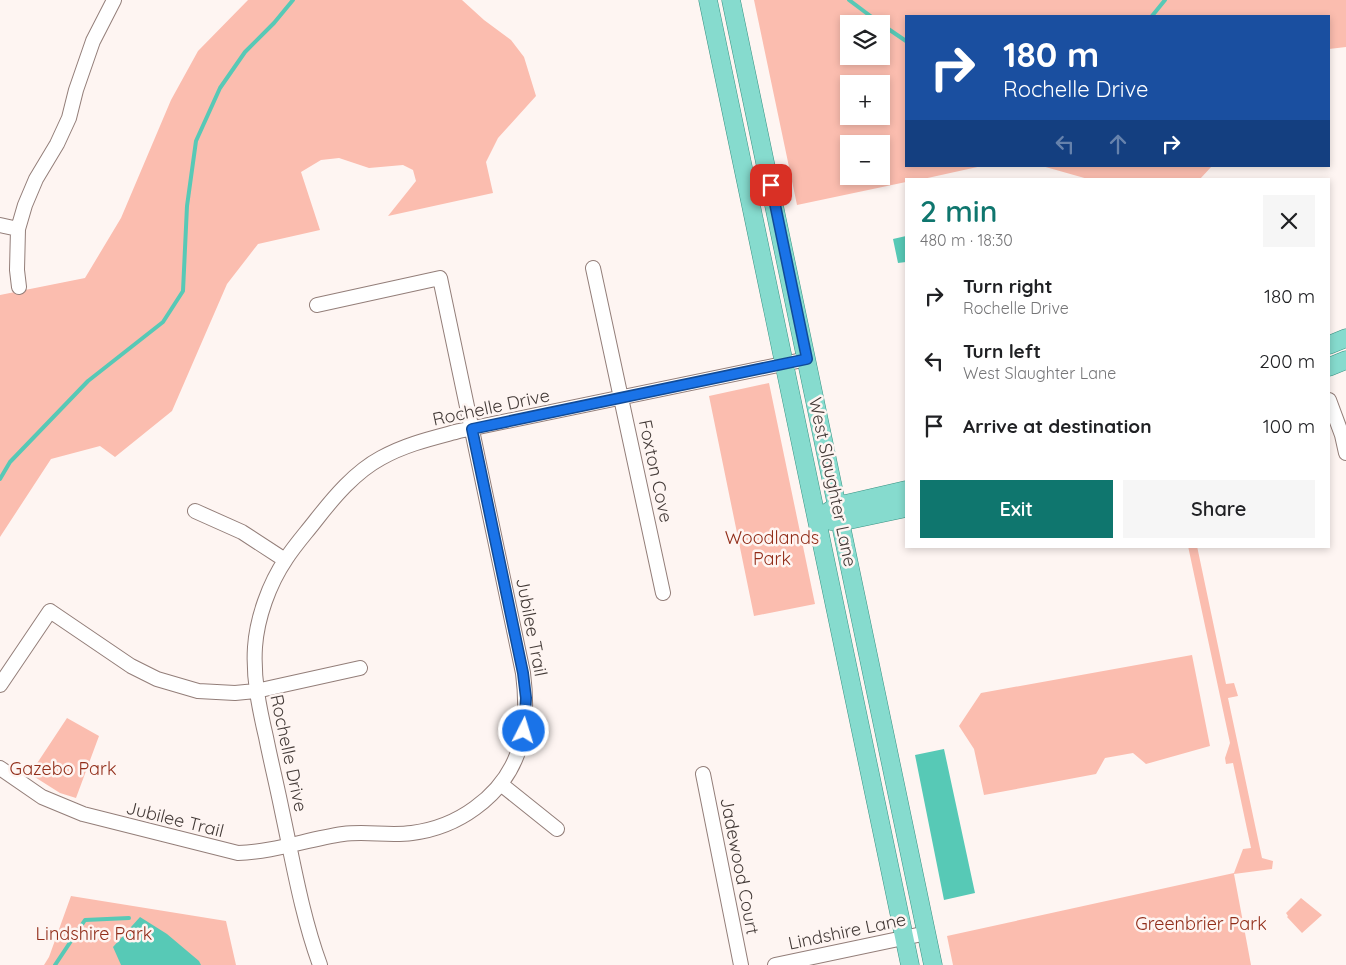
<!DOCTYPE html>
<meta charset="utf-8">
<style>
:root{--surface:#fff;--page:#f6f6f6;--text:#202124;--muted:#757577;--accent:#0f766e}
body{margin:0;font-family:Quicksand,sans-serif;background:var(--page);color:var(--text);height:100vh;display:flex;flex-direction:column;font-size:19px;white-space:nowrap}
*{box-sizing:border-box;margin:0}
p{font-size:16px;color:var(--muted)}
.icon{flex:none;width:28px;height:28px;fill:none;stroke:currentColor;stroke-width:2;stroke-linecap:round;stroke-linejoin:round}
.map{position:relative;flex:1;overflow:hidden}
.details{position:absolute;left:905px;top:178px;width:425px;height:370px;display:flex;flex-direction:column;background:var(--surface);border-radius:0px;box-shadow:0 2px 8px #0003}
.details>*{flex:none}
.top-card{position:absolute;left:905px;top:15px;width:425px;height:152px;border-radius:0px;box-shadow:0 2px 8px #0003;background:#1a4fa0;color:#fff;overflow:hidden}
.tools{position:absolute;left:840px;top:15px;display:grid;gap:10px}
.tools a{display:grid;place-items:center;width:50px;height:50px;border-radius:0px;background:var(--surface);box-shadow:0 2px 8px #0003;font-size:25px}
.pin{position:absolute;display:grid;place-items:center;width:42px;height:42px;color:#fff;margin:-21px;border-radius:10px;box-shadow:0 2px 8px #0006}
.me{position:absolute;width:55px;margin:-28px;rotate:5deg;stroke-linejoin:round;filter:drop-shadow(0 0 4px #0008)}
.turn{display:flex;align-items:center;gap:18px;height:105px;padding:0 15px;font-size:22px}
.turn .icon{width:65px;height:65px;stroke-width:2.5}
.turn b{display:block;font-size:35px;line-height:42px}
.lanes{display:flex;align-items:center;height:48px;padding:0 15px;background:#0003;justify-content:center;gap:25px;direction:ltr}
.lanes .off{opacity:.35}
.round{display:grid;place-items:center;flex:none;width:52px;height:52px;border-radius:0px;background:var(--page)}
.headline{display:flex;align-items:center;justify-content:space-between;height:85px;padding:0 15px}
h1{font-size:30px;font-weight:600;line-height:38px;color:var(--accent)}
.button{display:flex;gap:10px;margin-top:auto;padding:10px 15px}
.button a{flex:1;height:58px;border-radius:0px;background:var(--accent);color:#fff;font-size:20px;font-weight:600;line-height:58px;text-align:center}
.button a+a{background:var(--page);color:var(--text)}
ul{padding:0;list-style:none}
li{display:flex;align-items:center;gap:15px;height:65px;padding:0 15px}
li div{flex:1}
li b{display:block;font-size:19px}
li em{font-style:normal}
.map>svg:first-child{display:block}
.green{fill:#fbbdaf;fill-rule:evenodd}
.water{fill:#57c9b6}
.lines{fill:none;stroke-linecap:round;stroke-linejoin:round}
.stream{stroke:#57c9b6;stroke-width:4}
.minor-casing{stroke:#937e79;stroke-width:16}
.major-casing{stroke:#3b9384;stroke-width:19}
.minor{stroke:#fff;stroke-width:14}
.major{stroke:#86dbce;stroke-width:18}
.route-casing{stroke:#114b97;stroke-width:12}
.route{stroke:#1a73e8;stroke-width:9}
.labels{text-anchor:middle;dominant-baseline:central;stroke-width:5;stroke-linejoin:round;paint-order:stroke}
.street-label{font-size:18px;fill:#433a37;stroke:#fef5f2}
.park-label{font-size:18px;fill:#912d19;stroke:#fef5f2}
</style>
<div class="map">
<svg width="1346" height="965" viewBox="0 0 1346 965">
<rect width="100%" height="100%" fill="#fef5f2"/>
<path class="green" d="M 248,0 L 462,0 L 484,20 L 511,40 L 524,57 L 536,96 L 498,138 L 486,162 L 493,193 L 388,216 L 416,181 L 413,170 L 403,165 L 369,168 L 339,158 L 321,160 L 301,172 L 320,230 L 258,244 L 227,284 L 172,411 L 115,457 L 100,446 L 51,459 L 0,537 L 0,295 L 85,278 L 121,218 L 171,100 L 198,51 Z
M 754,0 L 1346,0 L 1346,47 L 1329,49 L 1329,16 L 906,16 L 906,166 L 982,166 L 923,179 L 906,179 L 906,182 L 797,205 ZM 849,24 L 881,24 L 881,56 L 849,56 ZM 849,84 L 881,84 L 881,116 L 849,116 ZM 849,144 L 881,144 L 881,176 L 849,176 Z
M 1042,166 L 1212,166 L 1200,179 L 1088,179 Z
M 769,383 L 815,604 L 754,616 L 709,396 Z
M 1188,546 L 1197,546 L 1226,684 L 1234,683 L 1238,696 L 1228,698 L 1262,858 L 1273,861 L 1272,869 L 1234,874 L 1251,965 L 953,965 L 947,936 L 1234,873 L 1243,849 L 1251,848 L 1233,763 L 1226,764 L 1225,758 L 1230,743 Z
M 1192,655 L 1210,746 L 1146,764 L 1133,753 L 1105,758 L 1096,774 L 984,795 L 974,749 L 959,726 L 981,693 Z
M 67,718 L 99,736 L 76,798 L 60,793 L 30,774 Z
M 71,896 L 226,921 L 236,965 L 44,965 L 49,957 Z
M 1301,898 L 1322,915 L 1302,933 L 1287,917 L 1288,916 L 1286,913 Z"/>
<path class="water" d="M 906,236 L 906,262 L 898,263 L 893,239 Z
M 944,749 L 975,893 L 944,900 L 915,755 Z
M 140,917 L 167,934 L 199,961 L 201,965 L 121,965 L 113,947 Z"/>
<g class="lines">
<path class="stream" d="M 849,0 L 881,24
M 1152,16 L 1165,0
M 881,24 L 906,41
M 0,479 L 10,462 L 88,381 L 163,322 L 183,291 L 187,206 L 196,141 L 220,88 L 245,52 L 274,23 L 293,0
M 55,965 L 85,920 L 129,918"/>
<g class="minor-casing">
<path id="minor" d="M 0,225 L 18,229
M 593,268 L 663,593
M 19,287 L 17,270 L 18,229 L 25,205 L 36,179 L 57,144 L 69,118 L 76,90 L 93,41 L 114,0
M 1329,400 L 1342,435 L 1346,453
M 195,511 L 242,532 L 285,560
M 0,685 L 50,611 L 131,666 L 157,679 L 198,691 L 235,693 L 256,691 L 360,668
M 0,768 L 42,797 L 83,814 L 238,853 C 274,852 308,839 343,834 C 366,831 389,836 412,833 C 435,830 456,822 475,808 C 522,774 530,728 523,673 L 440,278 L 317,305
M 703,774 L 741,965
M 502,785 L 557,829
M 320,965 C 302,916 293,862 282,811 C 277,786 271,762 266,737 C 259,707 253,678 255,647 C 257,618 269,584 286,559 C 295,545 306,533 316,520 C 334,497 355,472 381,458 C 406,444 433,438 459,431 L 807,359
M 775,965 L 927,933"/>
</g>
<g class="major-casing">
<path id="major" d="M 708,0 L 910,965
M 731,0 L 933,965
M 1329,345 L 1346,338
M 1329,367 L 1346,360
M 828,512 L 837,506 L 906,490
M 831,521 L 840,522 L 906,508"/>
</g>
<use href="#minor" class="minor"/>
<use href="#major" class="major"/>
</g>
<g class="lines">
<g class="route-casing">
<path id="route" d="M 524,731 L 526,698 L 523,673 L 472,429 L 807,359 L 771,185"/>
</g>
<use href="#route" class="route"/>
</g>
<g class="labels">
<g class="street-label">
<text transform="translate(491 407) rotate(-12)">Rochelle Drive</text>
<text transform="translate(656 471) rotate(78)">Foxton Cove</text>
<text transform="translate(833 482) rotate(78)">West Slaughter Lane</text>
<text transform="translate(532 627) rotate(79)">Jubilee Trail</text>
<text transform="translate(289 753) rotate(78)">Rochelle Drive</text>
<text transform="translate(175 819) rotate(14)">Jubilee Trail</text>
<text transform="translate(740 866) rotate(79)">Jadewood Court</text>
<text transform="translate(847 931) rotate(-12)">Lindshire Lane</text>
</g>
<g class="park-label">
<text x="772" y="537">Woodlands<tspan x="772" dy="21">Park</tspan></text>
<text x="63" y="768">Gazebo Park</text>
<text x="1201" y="923">Greenbrier Park</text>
<text x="94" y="933">Lindshire Park</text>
</g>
</g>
</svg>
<div class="tools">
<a><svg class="icon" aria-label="layers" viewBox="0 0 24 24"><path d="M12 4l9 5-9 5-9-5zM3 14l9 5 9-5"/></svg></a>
<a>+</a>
<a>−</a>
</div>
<div class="pin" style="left:771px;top:185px;background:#d93025"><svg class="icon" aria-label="arrive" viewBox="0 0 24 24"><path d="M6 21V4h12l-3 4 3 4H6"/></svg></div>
<svg class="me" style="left:524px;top:731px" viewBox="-20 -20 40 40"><circle r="17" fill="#1a73e8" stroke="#fff" stroke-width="3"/><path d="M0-11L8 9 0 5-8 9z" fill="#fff"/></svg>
<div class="top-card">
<div class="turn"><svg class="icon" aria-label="right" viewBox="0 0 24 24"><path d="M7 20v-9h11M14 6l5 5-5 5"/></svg><div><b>180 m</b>Rochelle Drive</div></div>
<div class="lanes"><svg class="icon off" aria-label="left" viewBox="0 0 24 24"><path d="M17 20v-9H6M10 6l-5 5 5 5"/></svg><svg class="icon off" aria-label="ahead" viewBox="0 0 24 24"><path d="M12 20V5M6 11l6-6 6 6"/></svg><svg class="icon" aria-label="right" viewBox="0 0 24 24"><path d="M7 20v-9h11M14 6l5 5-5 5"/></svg></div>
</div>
<section class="details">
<div class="headline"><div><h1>2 min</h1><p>480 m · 18:30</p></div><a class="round"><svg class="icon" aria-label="close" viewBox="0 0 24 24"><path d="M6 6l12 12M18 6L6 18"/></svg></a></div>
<ul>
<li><svg class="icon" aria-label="right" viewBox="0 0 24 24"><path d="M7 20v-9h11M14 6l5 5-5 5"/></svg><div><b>Turn right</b><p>Rochelle Drive</p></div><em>180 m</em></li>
<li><svg class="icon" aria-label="left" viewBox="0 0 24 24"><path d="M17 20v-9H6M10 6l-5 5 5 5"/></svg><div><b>Turn left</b><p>West Slaughter Lane</p></div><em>200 m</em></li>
<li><svg class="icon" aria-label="arrive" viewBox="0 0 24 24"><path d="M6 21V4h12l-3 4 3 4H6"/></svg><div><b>Arrive at destination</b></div><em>100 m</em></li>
</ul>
<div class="button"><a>Exit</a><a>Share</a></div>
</section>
</div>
